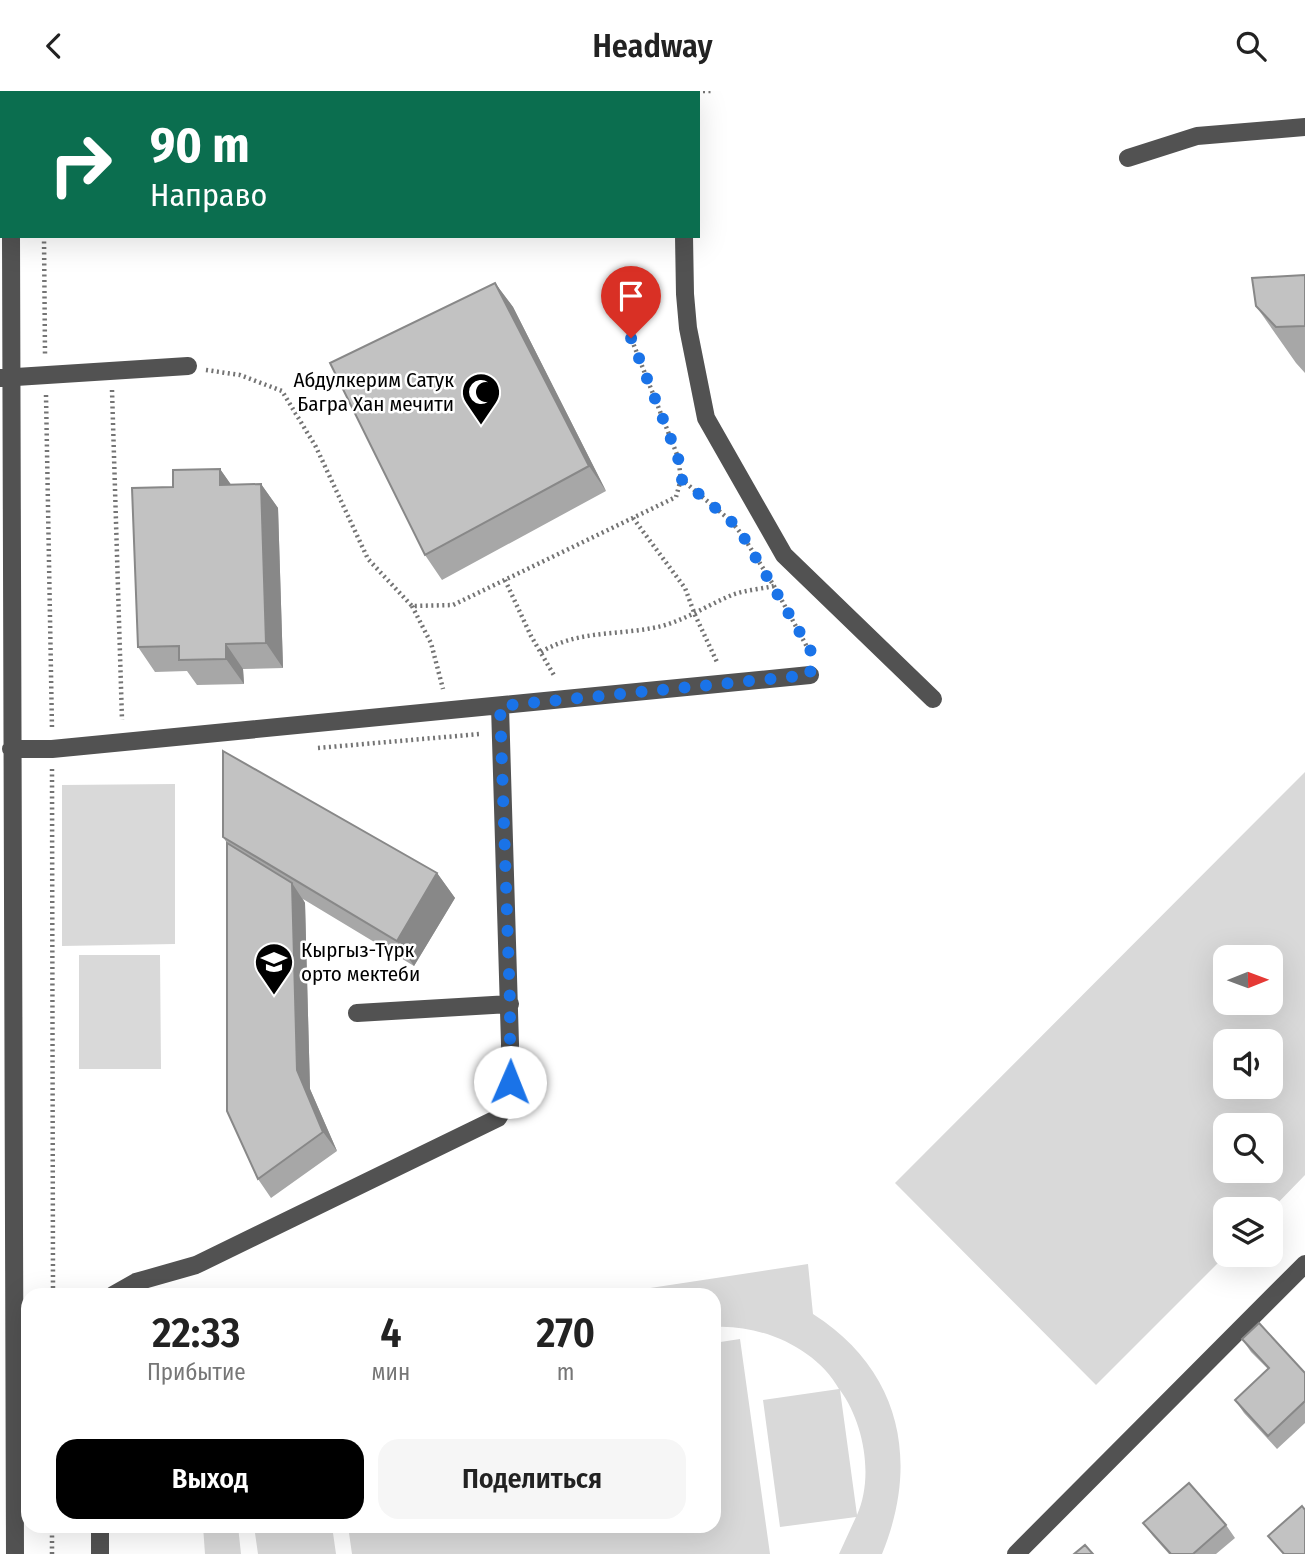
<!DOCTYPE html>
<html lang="ru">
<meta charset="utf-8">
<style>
:root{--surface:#fff;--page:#f6f6f6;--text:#222;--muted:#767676;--accent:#000}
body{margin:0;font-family:"Fira Sans Condensed",sans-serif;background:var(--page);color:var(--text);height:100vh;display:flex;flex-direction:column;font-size:26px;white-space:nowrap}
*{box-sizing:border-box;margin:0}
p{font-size:23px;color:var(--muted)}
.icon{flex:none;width:38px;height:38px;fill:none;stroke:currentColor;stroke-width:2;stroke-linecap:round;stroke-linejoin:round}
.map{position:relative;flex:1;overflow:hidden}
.details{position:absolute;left:21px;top:1197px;width:700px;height:245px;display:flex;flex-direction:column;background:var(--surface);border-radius:21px;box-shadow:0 7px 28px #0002}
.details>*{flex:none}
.guide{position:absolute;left:0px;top:0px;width:700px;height:147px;box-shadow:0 7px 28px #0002;background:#0b6e4f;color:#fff;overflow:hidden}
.needle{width:46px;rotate:89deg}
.controls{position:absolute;left:1213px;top:854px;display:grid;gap:14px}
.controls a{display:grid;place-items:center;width:70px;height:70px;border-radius:14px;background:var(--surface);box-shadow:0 7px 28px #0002;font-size:35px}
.pin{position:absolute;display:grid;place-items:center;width:60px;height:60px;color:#fff;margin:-72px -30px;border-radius:50% 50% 50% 0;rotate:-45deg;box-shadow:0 0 7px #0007}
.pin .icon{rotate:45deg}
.me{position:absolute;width:77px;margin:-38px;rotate:1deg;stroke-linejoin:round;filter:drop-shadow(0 0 5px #0008)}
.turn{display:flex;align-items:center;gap:24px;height:147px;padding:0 35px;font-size:32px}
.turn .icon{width:91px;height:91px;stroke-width:2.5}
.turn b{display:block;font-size:49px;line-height:60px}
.eta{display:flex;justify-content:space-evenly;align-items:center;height:119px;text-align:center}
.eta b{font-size:42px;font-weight:600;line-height:49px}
.cta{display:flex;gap:14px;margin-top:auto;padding:14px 35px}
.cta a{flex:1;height:80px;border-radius:21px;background:var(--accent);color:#fff;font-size:28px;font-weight:600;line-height:80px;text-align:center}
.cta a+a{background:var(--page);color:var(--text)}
header{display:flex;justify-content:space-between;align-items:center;height:91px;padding:0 35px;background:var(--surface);font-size:32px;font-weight:600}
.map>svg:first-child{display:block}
.green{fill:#d9d9d9;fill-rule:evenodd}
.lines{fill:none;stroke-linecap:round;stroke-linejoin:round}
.path{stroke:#747474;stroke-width:4.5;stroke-dasharray:2 3.5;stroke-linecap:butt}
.minor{stroke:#525252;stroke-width:18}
.wall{fill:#a7a7a7}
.shaded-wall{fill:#888}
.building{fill:#c2c2c2;stroke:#888;stroke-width:2}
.route{stroke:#1a73e8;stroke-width:12;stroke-dasharray:0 21.6}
.labels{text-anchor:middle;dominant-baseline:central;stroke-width:5;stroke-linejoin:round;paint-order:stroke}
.poi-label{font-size:21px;fill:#000;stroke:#fff;text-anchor:end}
</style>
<header><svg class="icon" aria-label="back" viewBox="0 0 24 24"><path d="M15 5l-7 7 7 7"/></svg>Headway<svg class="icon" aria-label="search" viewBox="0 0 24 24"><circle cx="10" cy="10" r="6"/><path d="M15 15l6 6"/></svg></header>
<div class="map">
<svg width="1305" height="1463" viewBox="0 0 1305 1463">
<rect width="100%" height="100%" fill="#fff"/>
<path class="green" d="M 1305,681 L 1305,1084 L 1271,1119 L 1225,1118 L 1226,1164 L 1096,1294 L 895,1092 ZM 1270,866 L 1270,912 L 1225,912 L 1225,866 ZM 1270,950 L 1270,996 L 1225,996 L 1225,950 ZM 1270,1034 L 1270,1080 L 1225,1080 L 1225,1034 Z
M 175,693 L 175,853 L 62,855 L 62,694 Z
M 79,864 L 160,864 L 161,978 L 79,978 Z
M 808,1173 L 813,1223 C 901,1279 920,1370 882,1463 L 839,1463 L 856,1426 L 780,1436 L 763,1309 L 839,1298 C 816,1257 761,1233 714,1236 L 714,1204 L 604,1204 ZM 840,1299 C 864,1332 874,1386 857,1424 Z
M 740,1248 L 770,1463 L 352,1463 L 348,1435 L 714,1435 L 714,1252 Z
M 203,1435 L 238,1435 L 241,1463 L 205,1463 Z
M 254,1435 L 332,1435 L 336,1463 L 258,1463 Z"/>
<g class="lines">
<path class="path" d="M 703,0 L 713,0
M 45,2 L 45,0
M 274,2 L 308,0
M 0,31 L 2,31
M 44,145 L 45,263
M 206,279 L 240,284 L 282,300 L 316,356 L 368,468 L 412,515 L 453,514 L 676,406 L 681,388 L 678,366 L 631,247
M 112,299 L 122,629
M 46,304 L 52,638
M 681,388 L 731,430 L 743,445 L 774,495 L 812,565
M 633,427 L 685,497 L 695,524 L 717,571
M 505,489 L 531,545 L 555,586
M 412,515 L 431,552 L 443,598
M 541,561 C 580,538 621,545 662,535 C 687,528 708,514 732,504 C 745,499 761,498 774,495
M 318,657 L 480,643
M 52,678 L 53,1204
M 52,1463 L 52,1435"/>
<path class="minor" d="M 11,2 L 11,0
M 682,2 L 682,0
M 1128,67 L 1197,45 L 1305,36
M 11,145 L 15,1463
M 684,145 L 685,203 L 688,237 L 706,327 L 784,464 L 933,608
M 0,287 L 188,275
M 11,658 L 52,658 L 810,584
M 357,922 L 510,913
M 113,1204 L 136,1191 L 196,1174 L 498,1027 L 508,1010 L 510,953 L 500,615
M 100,1435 L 100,1463
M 1016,1463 L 1305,1173"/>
</g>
<path class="wall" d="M 1305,184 L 1305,282 L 1296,272 L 1256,215 Z
M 495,192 L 513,216 L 606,400 L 442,489 L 425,464 Z
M 220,378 L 231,394 L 261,393 L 278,417 L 283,577 L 243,578 L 244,593 L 197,594 L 187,580 L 155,581 L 138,556 L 173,396 Z
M 223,746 L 437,782 L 455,807 L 414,875 L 303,808 L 305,812 L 310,998 L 337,1060 L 271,1107 L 258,1088 L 227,752 Z
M 1242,1248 L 1305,1282 L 1305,1332 L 1277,1358 L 1244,1322 L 1235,1309 L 1268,1278 L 1251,1261 Z
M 1143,1432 L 1226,1434 L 1235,1447 L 1216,1463 L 1169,1463 L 1153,1445 Z"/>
<path class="shaded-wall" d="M 495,192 L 513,216 L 606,400 L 589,375 Z
M 220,378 L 237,402 L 220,394 Z
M 261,393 L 278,417 L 283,577 L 266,552 Z
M 226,553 L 243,578 L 244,593 L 226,568 Z
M 437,782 L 455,807 L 414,875 L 397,850 Z
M 292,792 L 305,812 L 310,998 L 337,1060 L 323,1041 L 297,979 Z"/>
<path class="building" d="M 1305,184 L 1305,235 L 1276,236 L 1256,215 L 1252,187 Z
M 495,192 L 589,375 L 425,464 L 330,272 Z
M 220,378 L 220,394 L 261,393 L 266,552 L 226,553 L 226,568 L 179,569 L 179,555 L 138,556 L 132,397 L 173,396 L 173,379 Z
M 223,660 L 437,782 L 397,850 L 223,746 Z
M 227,752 L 292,792 L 297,979 L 323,1041 L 258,1088 L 227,1020 Z
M 1259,1232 L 1305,1282 L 1305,1310 L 1268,1345 L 1235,1309 L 1269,1277 L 1242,1248 Z
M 1189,1392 L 1226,1434 L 1193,1463 L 1171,1463 L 1143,1432 Z
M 1302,1415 L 1305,1419 L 1305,1463 L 1284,1463 L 1268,1445 Z
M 1085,1454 L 1093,1463 L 1074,1463 Z"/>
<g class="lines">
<path class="route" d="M 510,991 L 510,913 L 500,615 L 810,584 L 812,562 L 743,445 L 731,430 L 681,388 L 678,366 L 631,247"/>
</g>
<defs>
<g id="mosque-pin" transform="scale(2.0125)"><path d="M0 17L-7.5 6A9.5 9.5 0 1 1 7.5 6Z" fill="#000" stroke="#fff"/><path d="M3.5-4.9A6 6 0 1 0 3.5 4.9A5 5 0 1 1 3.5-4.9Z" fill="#fff"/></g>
<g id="school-pin" transform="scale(2.0125)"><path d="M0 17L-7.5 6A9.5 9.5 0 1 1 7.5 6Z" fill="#000" stroke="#fff"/><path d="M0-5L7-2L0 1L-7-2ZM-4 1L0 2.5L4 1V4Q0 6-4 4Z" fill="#fff"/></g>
</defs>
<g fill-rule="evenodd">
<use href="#mosque-pin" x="481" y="301"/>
<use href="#school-pin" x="274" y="871"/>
</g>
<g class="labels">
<g class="poi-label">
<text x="454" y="289">Абдулкерим Сатук<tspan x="454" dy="24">Багра Хан мечити</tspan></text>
<text x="301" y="859" text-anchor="start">Кыргыз-Түрк<tspan x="301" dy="24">орто мектеби</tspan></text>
</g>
</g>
</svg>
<div class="controls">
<a><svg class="needle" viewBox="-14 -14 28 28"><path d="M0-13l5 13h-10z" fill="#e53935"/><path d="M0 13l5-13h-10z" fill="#767676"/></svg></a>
<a><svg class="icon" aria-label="sound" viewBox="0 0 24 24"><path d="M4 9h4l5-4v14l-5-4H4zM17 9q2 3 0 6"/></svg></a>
<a><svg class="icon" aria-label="search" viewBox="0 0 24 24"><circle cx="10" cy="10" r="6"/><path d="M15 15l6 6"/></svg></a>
<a><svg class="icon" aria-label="layers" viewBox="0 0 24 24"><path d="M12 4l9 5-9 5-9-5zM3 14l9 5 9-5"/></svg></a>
</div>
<div class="pin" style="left:631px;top:247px;background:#d93025"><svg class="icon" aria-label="arrive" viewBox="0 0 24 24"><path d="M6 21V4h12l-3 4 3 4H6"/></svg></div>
<svg class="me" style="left:510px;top:991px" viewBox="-20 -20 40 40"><circle r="19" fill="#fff"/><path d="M0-13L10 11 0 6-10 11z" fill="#1a73e8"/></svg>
<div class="guide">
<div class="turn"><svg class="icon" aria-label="right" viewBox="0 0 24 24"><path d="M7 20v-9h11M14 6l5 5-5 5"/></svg><div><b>90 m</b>Направо</div></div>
</div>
<section class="details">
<div class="eta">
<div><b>22:33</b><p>Прибытие</p></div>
<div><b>4</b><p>мин</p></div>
<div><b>270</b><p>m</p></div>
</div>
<div class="cta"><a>Выход</a><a>Поделиться</a></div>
</section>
</div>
